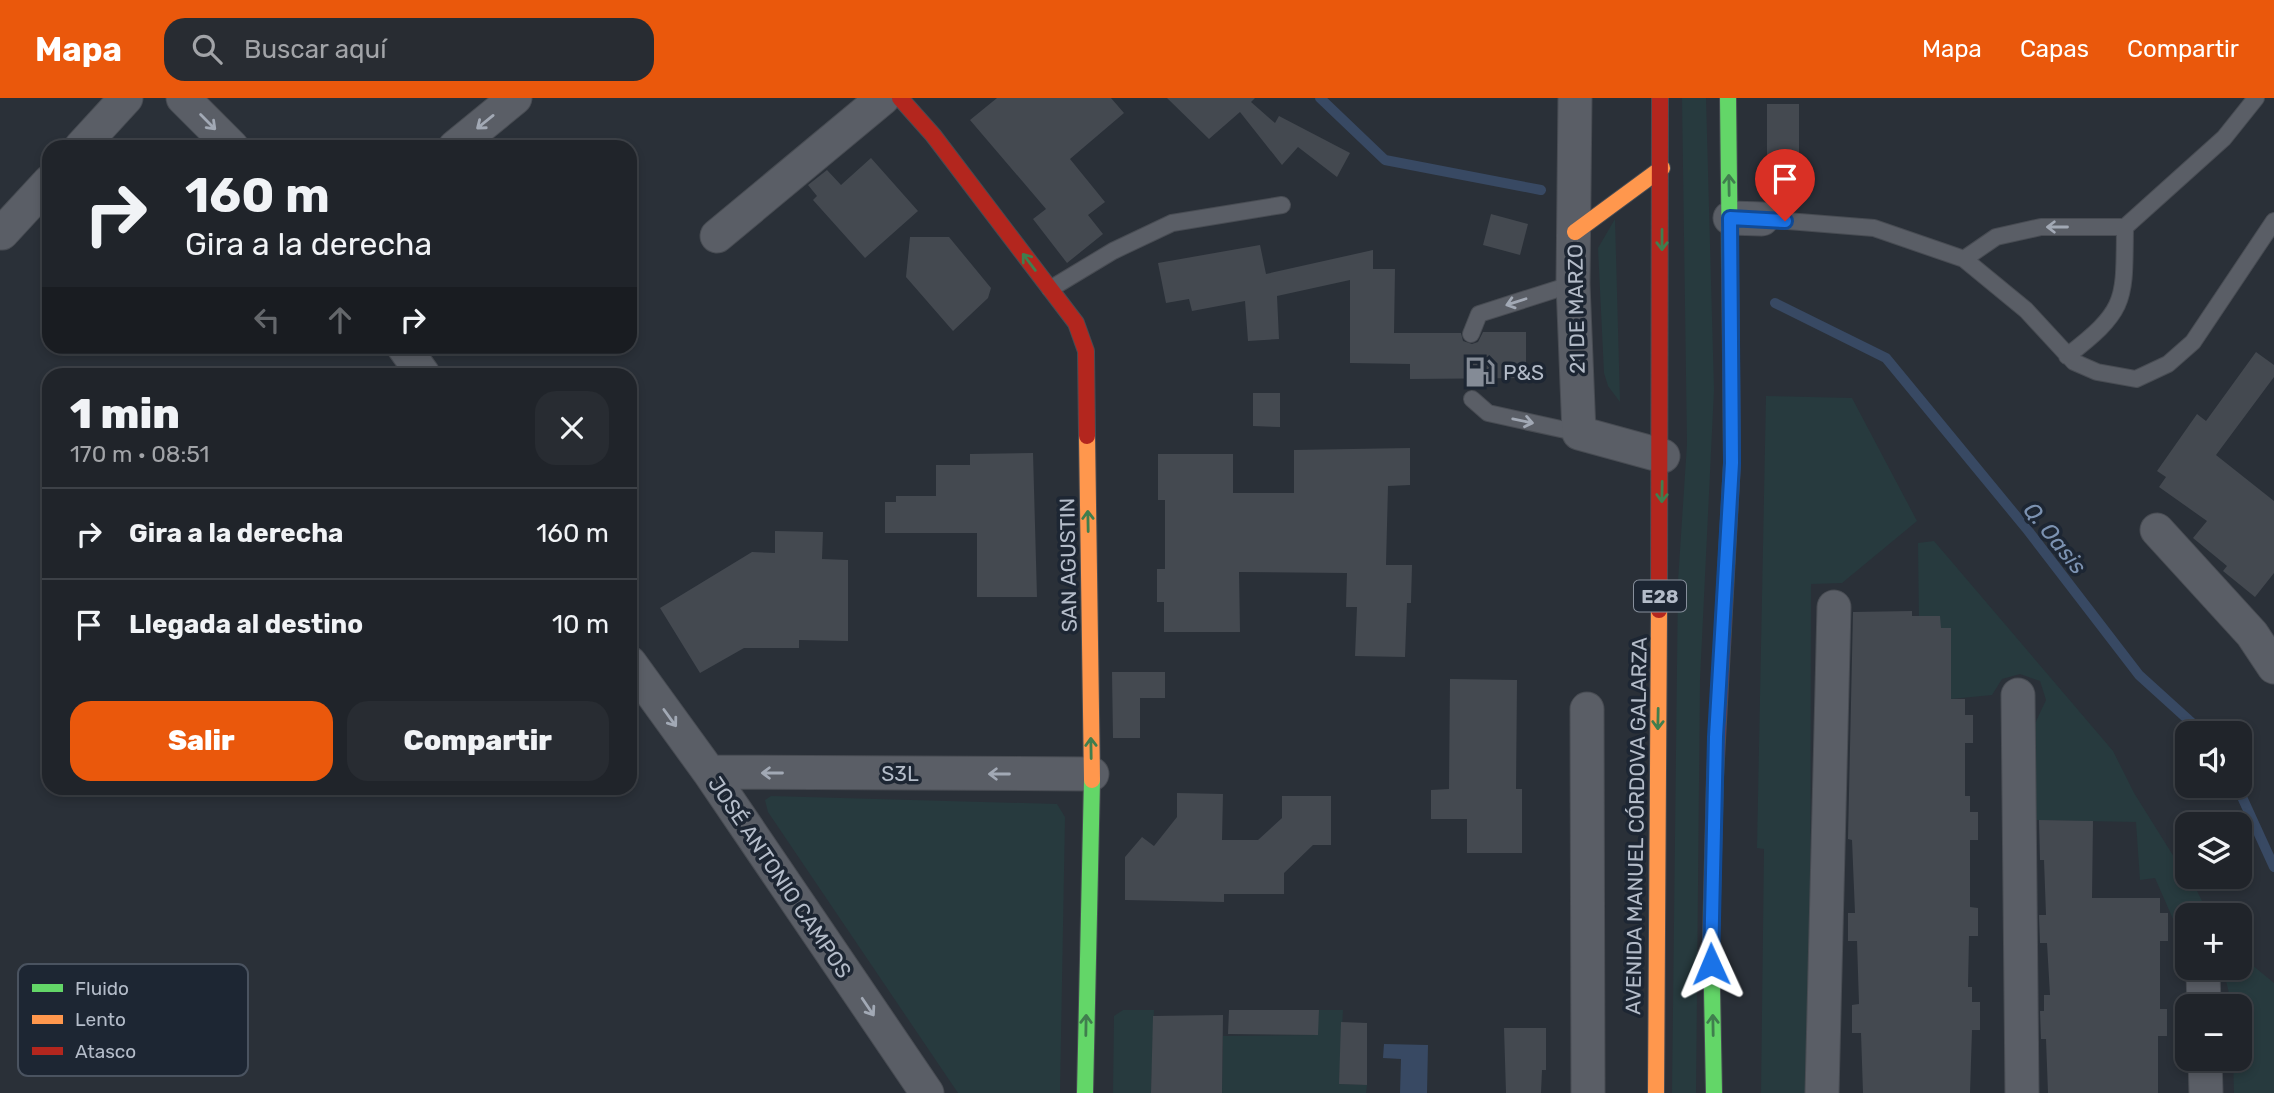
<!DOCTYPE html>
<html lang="es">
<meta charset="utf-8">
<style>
:root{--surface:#20242a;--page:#282c32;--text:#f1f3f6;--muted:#a2a4a8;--line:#3d4147;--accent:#ea580c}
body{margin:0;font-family:Rubik,sans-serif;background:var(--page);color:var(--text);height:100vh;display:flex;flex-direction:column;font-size:26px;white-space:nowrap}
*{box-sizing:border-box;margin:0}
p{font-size:23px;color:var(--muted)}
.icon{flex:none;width:38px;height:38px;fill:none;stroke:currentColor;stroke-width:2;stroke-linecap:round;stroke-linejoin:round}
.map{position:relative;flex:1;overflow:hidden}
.details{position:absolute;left:42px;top:270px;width:595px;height:427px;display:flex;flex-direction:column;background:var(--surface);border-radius:21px;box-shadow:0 4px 10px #0003,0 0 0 2px var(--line)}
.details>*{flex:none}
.banner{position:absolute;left:42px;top:42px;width:595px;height:214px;border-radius:21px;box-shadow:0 4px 10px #0003,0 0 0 2px var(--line);background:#20242a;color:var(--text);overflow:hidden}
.tools{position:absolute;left:2175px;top:623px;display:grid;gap:14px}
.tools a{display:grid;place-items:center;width:77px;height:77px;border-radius:14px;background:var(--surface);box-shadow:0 4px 10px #0003,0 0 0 2px var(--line);font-size:35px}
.pin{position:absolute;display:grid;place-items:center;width:60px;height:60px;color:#fff;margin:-72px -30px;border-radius:50% 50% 50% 0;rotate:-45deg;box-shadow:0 0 7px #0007}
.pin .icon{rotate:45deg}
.me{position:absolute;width:77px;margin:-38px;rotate:359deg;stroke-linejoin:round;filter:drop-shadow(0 0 5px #0008)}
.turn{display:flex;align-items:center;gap:24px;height:147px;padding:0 28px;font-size:32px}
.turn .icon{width:91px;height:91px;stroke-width:2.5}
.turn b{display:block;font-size:49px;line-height:60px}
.lanes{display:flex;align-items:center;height:66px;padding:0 28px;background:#0003;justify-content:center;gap:35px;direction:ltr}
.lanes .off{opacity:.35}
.round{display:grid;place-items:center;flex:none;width:74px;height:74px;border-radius:21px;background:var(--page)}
.headline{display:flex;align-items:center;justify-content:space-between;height:119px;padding:0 28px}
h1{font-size:42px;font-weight:800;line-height:52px}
.cta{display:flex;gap:14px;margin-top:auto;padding:14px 28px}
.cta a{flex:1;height:80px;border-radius:21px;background:var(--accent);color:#fff;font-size:28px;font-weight:800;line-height:80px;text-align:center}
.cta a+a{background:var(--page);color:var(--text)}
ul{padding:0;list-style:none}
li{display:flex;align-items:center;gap:21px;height:91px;padding:0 28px;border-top:2px solid var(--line)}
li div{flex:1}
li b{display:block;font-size:26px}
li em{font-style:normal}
header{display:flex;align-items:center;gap:42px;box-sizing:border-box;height:98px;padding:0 35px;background:var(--accent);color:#fff}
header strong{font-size:33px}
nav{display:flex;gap:38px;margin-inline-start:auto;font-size:24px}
.search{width:490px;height:63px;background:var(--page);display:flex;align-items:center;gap:18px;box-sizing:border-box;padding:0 24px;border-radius:21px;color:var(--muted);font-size:26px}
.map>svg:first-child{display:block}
.green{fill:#273a3e}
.water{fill:#384963}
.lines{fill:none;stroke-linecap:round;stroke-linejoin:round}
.stream{stroke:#384963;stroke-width:10}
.building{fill:#444950}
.lane-casing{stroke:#484c53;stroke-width:18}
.street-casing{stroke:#484c53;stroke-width:35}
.fast-casing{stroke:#484c53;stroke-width:18}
.slow-casing{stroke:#484c53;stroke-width:18}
.jam-casing{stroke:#484c53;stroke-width:18}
.lane{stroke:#5a5e66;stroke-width:16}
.street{stroke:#5a5e66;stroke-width:33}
.fast{stroke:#63d668;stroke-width:16}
.slow{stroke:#ff974d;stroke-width:16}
.jam{stroke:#b3261e;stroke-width:16}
.oneway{stroke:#a2a9b5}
.oneway2{stroke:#407e4e}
.route-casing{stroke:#114b97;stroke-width:18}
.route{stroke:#1a73e8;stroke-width:12}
.labels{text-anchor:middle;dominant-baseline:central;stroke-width:7;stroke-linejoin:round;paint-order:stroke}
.shield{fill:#1d2633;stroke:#878f9c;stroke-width:2}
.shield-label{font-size:19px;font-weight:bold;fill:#b4bcc9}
.street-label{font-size:21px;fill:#b4bcc9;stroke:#1d2633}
.poi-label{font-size:21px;fill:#b4bcc9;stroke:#1d2633;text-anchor:start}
.water-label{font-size:23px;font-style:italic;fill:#7c92b1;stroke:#1d2633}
.key{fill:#1d2633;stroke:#4a5360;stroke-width:2}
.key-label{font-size:19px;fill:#b4bcc9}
</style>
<header>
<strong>Mapa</strong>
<div class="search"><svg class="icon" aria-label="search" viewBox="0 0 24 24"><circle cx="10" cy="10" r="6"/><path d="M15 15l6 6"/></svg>Buscar aquí</div>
<nav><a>Mapa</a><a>Capas</a><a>Compartir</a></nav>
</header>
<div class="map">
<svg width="2274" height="995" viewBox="0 0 2274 995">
<rect width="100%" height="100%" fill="#2a3038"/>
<path class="green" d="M 1682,0 L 1706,0 L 1714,292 L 1700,582 L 1696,995 L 1672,995 L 1678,483 L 1687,346 Z
M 1615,121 L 1620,304 L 1608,288 L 1604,275 L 1598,150 Z
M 1766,298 L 1852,300 L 1917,423 L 1842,485 L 1811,486 L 1810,995 L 1761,995 L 1764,751 L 1757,750 Z
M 1934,443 L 2113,653 L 2134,695 L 2174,759 L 2187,773 L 2209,817 L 2188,817 L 2187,837 L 2180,837 L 2155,780 L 2140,782 L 2136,724 L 2028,722 L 2026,645 L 2046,602 L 2040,583 L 2020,576 L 2002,581 L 1992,597 L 1920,604 L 1918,445 Z
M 771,698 L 1057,706 L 1065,719 L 1060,995 L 958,995 L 768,714 L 765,702 Z
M 2240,857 L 2274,885 L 2274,995 L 2234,995 L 2233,961 L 2240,961 L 2240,908 L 2232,908 L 2223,870 L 2240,870 Z
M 1123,912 L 1154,912 L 1151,995 L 1113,995 L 1114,918 Z
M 1319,912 L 1343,912 L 1339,986 L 1367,987 L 1366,995 L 1222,995 L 1223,938 L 1317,937 Z"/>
<path class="water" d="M 1384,946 L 1428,947 L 1427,995 L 1400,995 L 1401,961 L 1383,960 Z"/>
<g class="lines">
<path class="stream" d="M 1320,0 L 1385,62 L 1541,92
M 1775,205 L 1886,260 L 2026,430 L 2139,577 L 2203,635
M 2237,688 L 2274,769"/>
</g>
<path class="building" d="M 997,0 L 1111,0 L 1124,15 L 1070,61 L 1105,104 L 1088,117 L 1103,136 L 1067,165 L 1033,121 L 1046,111 L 970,22 Z
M 1167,0 L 1255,0 L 1251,4 L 1275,25 L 1279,18 L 1350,55 L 1337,79 L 1298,49 L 1282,67 L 1240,14 L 1209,41 Z
M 1767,6 L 1799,6 L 1799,95 L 1767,95 Z
M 871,60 L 918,113 L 865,160 L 813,102 L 817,98 L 808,87 L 827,72 L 841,87 Z
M 1491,116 L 1528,126 L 1520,157 L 1483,147 Z
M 910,139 L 949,139 L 991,190 L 988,200 L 953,233 L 906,179 Z
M 1260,147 L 1266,176 L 1373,152 L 1373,171 L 1395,171 L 1394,235 L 1461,235 L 1463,243 L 1472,246 L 1478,244 L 1483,234 L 1526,234 L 1526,280 L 1410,281 L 1410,266 L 1350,265 L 1350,182 L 1277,198 L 1279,241 L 1248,243 L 1245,203 L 1192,213 L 1189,201 L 1166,205 L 1158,165 Z
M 2256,254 L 2274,267 L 2274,279 L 2216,357 L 2274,403 L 2274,475 L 2255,499 L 2223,473 L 2227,468 L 2193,440 L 2207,423 L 2159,389 L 2166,379 L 2157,373 L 2197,316 L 2206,323 Z
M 1253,295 L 1280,295 L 1280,329 L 1253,328 Z
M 1410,350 L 1410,387 L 1388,388 L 1386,467 L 1412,467 L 1411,505 L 1407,505 L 1405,559 L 1355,558 L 1357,509 L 1346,509 L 1347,475 L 1239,474 L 1240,534 L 1164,534 L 1164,504 L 1157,504 L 1157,471 L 1165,471 L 1165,402 L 1158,402 L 1158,356 L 1233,356 L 1233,395 L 1294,395 L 1294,352 Z
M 1033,355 L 1037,499 L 977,499 L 977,435 L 885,435 L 885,404 L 896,404 L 896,398 L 936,398 L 936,367 L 970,367 L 970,356 Z
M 775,433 L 823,434 L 822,461 L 848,462 L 848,543 L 799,542 L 799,550 L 744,550 L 700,575 L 660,510 L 752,454 L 775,455 Z
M 1912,513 L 1912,518 L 1940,518 L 1941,530 L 1951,530 L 1951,601 L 1965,601 L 1965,617 L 1973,617 L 1973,645 L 1965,645 L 1965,698 L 1970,698 L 1970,714 L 1978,714 L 1978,742 L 1970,742 L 1970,809 L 1978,810 L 1978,838 L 1969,838 L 1968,889 L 1972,889 L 1972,904 L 1980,904 L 1980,932 L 1972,932 L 1970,995 L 1863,995 L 1861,935 L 1852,935 L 1852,907 L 1859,906 L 1857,843 L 1848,843 L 1848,815 L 1855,815 L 1852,742 L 1848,741 L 1853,514 Z
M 1112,574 L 1165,574 L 1165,600 L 1140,600 L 1140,640 L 1113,640 Z
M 1450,581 L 1517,582 L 1516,691 L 1522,691 L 1522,755 L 1467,755 L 1467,721 L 1431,721 L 1431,692 L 1449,691 Z
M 1177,695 L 1223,696 L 1222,742 L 1258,742 L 1282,720 L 1282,698 L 1331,698 L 1331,747 L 1313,747 L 1284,775 L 1284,796 L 1224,796 L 1224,804 L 1125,802 L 1125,759 L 1142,739 L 1154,748 L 1177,719 Z
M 2039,722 L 2093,723 L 2092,800 L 2160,800 L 2160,815 L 2168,815 L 2168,843 L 2160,843 L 2160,911 L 2167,911 L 2167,938 L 2158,938 L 2158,995 L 2048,995 L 2046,941 L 2041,941 L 2040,913 L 2044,913 L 2044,897 L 2050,897 L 2047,845 L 2040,845 L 2039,817 L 2046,817 L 2044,762 L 2040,762 Z
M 1229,912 L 1319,912 L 1318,937 L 1228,936 Z
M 1223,917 L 1222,995 L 1151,995 L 1153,918 Z
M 1341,924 L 1367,925 L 1367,987 L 1339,986 Z
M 1504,930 L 1546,930 L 1546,972 L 1542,972 L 1541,995 L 1506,995 Z"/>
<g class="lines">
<g class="lane-casing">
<path id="lane" d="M 1762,121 L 1874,130 L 1964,161 L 2026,212 L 2074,264 L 2097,274 L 2136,281 L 2168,266 L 2193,244 L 2274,123
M 1964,161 L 1996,139 L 2041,129 L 2125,129 L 2224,40 L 2256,0
M 1050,191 L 1113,153 L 1172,125 L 1282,107
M 1471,236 L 1479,216 L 1573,186
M 2067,258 C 2128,211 2124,203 2125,129
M 1472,301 L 1488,315 L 1579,335"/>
</g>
<g class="street-casing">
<path id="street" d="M 183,0 L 232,49
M 1575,0 L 1573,186 L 1579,335 L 1663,358
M 81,49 L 126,0
M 455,49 L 515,0
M 1730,120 L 1762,121
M 2,135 L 49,84
M 717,138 L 883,0
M 403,248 L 423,276
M 2157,432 L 2252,536 L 2274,569
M 630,565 L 709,674 L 927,995
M 2018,597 L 2022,995
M 1587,611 L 1588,995
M 709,674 L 1092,676
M 2203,874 L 2204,908
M 2205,961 L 2206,995
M 1822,995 L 1834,509"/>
</g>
<g class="fast-casing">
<path id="fast" d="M 1728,0 L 1731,259
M 1085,995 L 1092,682
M 1714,995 L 1711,840 L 1715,679"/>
</g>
<g class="slow-casing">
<path id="slow" d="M 1575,134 L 1662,70
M 1087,338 L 1092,682
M 1656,995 L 1659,512"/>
</g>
<g class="jam-casing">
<path id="jam" d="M 900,0 L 933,37 L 1076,225 L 1086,253 L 1087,338
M 1659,512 L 1660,0
M 1715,679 L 1732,365 L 1731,259"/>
</g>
<use href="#lane" class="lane"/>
<use href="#street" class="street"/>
<use href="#fast" class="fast"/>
<use href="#slow" class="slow"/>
<use href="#jam" class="jam"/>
</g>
<defs><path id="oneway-shaft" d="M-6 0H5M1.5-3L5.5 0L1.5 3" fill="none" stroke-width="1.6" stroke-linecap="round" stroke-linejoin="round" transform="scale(1.75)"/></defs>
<g class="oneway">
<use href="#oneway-shaft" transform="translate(208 24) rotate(45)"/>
<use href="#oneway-shaft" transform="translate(485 24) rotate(141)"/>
<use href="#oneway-shaft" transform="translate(2057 129) rotate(180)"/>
<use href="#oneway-shaft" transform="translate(1516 204) rotate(162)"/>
<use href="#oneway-shaft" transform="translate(1523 323) rotate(12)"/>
<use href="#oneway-shaft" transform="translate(670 620) rotate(54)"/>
<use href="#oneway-shaft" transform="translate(772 675) rotate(-180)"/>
<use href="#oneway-shaft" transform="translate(999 676) rotate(-180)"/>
<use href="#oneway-shaft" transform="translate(868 909) rotate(56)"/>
</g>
<g class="oneway2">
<use href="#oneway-shaft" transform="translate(1729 87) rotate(-91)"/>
<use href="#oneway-shaft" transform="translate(1662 142) rotate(90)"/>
<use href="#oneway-shaft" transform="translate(1029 164) rotate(-127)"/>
<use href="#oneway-shaft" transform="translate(1662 394) rotate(91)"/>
<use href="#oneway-shaft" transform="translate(1088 423) rotate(-91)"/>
<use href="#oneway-shaft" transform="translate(1658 621) rotate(91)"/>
<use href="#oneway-shaft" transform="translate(1091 650) rotate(-91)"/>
<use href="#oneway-shaft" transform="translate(1086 927) rotate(-89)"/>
<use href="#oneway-shaft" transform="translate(1713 927) rotate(-91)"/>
</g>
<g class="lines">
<g class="route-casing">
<path id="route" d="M 1711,866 L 1716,639 L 1732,365 L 1730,120 L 1785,123"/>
</g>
<use href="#route" class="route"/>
</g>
<defs>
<g id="fuel-bare" transform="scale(2.415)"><path d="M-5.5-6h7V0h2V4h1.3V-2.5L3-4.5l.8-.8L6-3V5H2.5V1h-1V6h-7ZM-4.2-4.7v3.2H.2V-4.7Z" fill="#848b96" stroke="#1d2633" stroke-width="2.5" paint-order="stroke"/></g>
</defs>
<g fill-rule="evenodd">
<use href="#fuel-bare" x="1480" y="274"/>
</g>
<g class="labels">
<rect class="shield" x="1634" y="482.5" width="52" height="31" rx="5"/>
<g class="shield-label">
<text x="1660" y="498">E28</text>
</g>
<g class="street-label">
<text transform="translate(1576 211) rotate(-91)">21 DE MARZO</text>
<text transform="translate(1068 467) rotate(-91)">SAN AGUSTIN</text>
<text x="900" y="675">S3L</text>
<text transform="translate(1636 728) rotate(-89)">AVENIDA MANUEL CÓRDOVA GALARZA</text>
<text transform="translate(780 779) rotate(56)">JOSÉ ANTONIO CAMPOS</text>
</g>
<g class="poi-label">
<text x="1503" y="274">P&amp;S</text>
</g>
<g class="water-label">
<text transform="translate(2055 440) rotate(51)">Q. Oasis</text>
</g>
</g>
<rect x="18" y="866" width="230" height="112" rx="10" class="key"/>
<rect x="32" y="886" width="31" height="8" fill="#63d668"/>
<rect x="32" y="917" width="31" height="9" fill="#ff974d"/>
<rect x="32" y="949" width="31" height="8" fill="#b3261e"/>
<g class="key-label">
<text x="75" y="897">Fluido</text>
<text x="75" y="928">Lento</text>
<text x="75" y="960">Atasco</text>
</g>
</svg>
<div class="tools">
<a><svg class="icon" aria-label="sound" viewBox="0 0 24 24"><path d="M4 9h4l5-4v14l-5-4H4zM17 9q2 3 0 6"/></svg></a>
<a><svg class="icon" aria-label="layers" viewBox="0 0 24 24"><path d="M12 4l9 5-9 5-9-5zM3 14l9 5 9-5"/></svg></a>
<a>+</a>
<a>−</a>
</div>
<div class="pin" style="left:1785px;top:123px;background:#d93025"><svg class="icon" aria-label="arrive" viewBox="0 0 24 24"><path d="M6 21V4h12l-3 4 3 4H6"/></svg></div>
<svg class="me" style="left:1711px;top:866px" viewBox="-20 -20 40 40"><path d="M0-17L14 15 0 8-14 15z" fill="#1a73e8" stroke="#fff" stroke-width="4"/></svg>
<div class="banner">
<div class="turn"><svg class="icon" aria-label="right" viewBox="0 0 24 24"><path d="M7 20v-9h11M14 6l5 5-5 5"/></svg><div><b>160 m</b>Gira a la derecha</div></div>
<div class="lanes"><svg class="icon off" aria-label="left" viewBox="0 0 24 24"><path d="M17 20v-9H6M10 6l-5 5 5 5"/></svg><svg class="icon off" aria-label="ahead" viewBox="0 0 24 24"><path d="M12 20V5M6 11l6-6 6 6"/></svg><svg class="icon" aria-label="right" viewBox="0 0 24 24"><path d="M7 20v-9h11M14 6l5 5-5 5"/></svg></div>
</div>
<section class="details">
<div class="headline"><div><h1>1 min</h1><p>170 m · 08:51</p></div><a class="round"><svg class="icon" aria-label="close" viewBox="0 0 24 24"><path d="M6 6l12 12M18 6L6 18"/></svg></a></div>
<ul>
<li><svg class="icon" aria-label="right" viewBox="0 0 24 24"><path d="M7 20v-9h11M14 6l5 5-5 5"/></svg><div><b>Gira a la derecha</b></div><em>160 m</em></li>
<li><svg class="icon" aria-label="arrive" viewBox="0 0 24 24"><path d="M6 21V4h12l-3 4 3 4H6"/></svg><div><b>Llegada al destino</b></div><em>10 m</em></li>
</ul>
<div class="cta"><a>Salir</a><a>Compartir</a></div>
</section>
</div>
